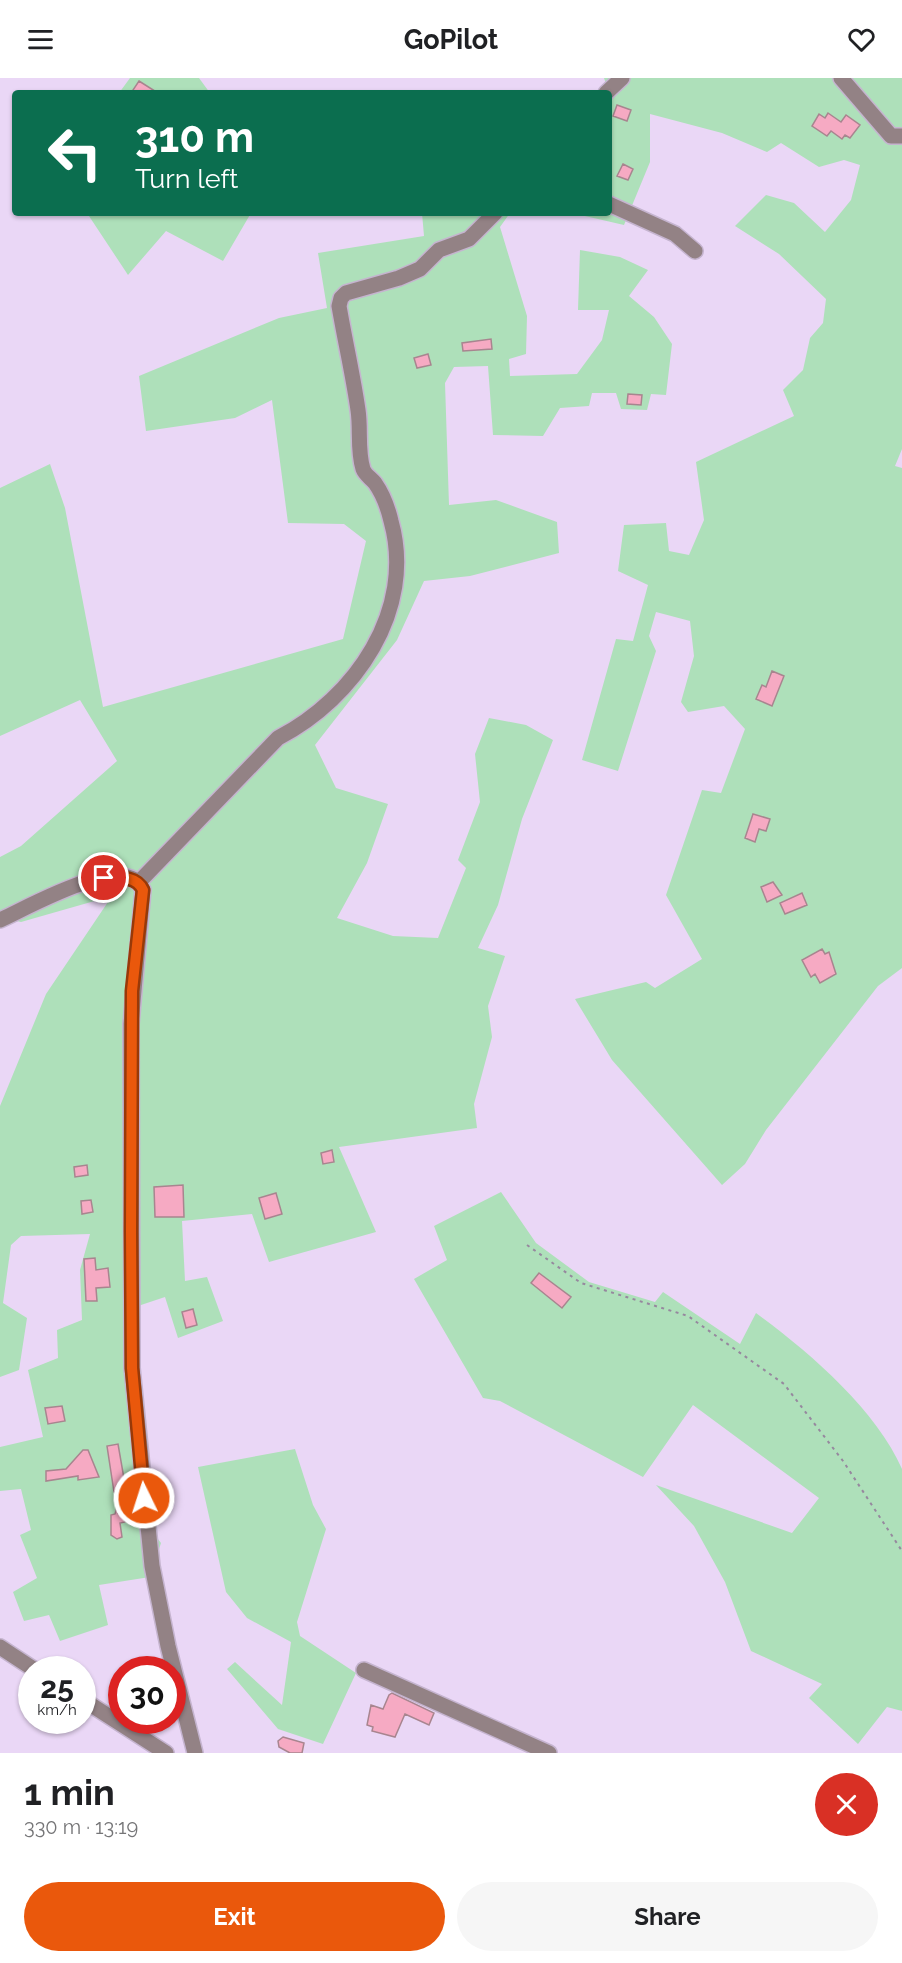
<!DOCTYPE html>
<meta charset="utf-8">
<style>
:root{--surface:#fff;--page:#f6f6f6;--text:#202124;--muted:#757577;--accent:#ea580c}
body{margin:0;font-family:Raleway,sans-serif;background:var(--page);color:var(--text);height:100vh;display:flex;flex-direction:column;font-size:22px;white-space:nowrap}
*{box-sizing:border-box;margin:0}
p{font-size:20px;color:var(--muted)}
.icon{flex:none;width:33px;height:33px;fill:none;stroke:currentColor;stroke-width:2;stroke-linecap:round;stroke-linejoin:round}
.map{position:relative;height:1675px;overflow:hidden}
.sheet{display:flex;flex-direction:column;background:var(--surface);flex:1}
.sheet>*{flex:none}
.top-card{position:absolute;left:12px;top:12px;width:600px;height:126px;border-radius:6px;box-shadow:0 2px 4px #0004;background:#0b6e4f;color:#fff;overflow:hidden}
.speed{position:absolute;left:18px;top:1578px;display:flex;gap:12px;font-size:30px;font-weight:700;text-align:center}
.speed>*{display:grid;place-content:center;width:78px;height:78px;border-radius:50%;background:var(--surface);box-shadow:0 2px 4px #0004;line-height:1}
.speed small{font-size:15px;font-weight:400}
.speed .limit{border:9px solid #d22;background:#fff;color:#111}
.pin{position:absolute;display:grid;place-items:center;width:51px;height:51px;color:#fff;margin:-26px;border:3px solid #fff;border-radius:50%;box-shadow:0 2px 6px #0007}
.me{position:absolute;width:66px;margin:-33px;rotate:356deg;stroke-linejoin:round;filter:drop-shadow(0 0 4px #0008)}
.turn{display:flex;align-items:center;gap:21px;height:126px;padding:0 24px;font-size:27px}
.turn .icon{width:78px;height:78px;stroke-width:2.5}
.turn b{display:block;font-size:42px;line-height:51px}
.round{display:grid;place-items:center;flex:none;width:63px;height:63px;border-radius:32px;background:var(--page)}
.head{display:flex;align-items:center;justify-content:space-between;height:102px;padding:0 24px}
h1{font-size:36px;font-weight:700;line-height:45px}
.button{display:flex;gap:12px;margin-top:auto;padding:12px 24px}
.button a{flex:1;height:69px;border-radius:36px;background:var(--accent);color:#fff;font-size:24px;font-weight:700;line-height:69px;text-align:center}
.button a+a{background:var(--page);color:var(--text)}
header{display:flex;justify-content:space-between;align-items:center;height:78px;padding:0 24px;background:var(--surface);font-size:27px;font-weight:700}
.map>svg:first-child{display:block}
.green{fill:#aee0ba}
.building{fill:#f6aac3;stroke:#a8858f;stroke-width:1.5}
.lines{fill:none;stroke-linecap:round;stroke-linejoin:round}
.minor-casing{stroke:#c5b4cf;stroke-width:18}
.path{stroke:#96889e;stroke-width:2;stroke-dasharray:3 4.5;stroke-linecap:butt}
.minor{stroke:#938285;stroke-width:15}
.route-casing{stroke:#983908;stroke-width:15}
.route{stroke:#ea580c;stroke-width:10}
</style>
<header><svg class="icon" aria-label="menu" viewBox="0 0 24 24"><path d="M4 6h16M4 12h16M4 18h16"/></svg>GoPilot<svg class="icon" aria-label="heart" viewBox="0 0 24 24"><path d="M12 20l-8-8c-3-5 5-10 8-4 3-6 11-1 8 4z"/></svg></header>
<div class="map">
<svg width="902" height="1675" viewBox="0 0 902 1675">
<rect width="100%" height="100%" fill="#ead7f6"/>
<path class="green" d="M 130,0 L 199,0 L 210,15 L 119,15 Z
M 604,0 L 902,0 L 902,371 L 895,388 L 902,390 L 902,890 L 878,908 L 766,1052 L 745,1086 L 722,1107 L 612,982 L 575,921 L 646,904 L 655,910 L 702,881 L 666,817 L 702,712 L 721,715 L 745,651 L 724,628 L 688,634 L 681,624 L 694,578 L 690,543 L 656,534 L 649,558 L 656,573 L 618,693 L 582,682 L 616,561 L 633,563 L 648,507 L 618,493 L 624,447 L 666,445 L 669,473 L 689,477 L 704,442 L 696,384 L 794,338 L 783,312 L 803,292 L 810,260 L 823,245 L 826,221 L 779,176 L 735,148 L 766,117 L 794,125 L 825,154 L 851,122 L 860,87 L 844,82 L 819,89 L 781,65 L 767,74 L 722,55 L 650,36 L 650,84 L 624,147 L 572,135 L 609,135 L 609,15 L 596,15 L 606,6 Z
M 87,135 L 251,135 L 223,183 L 166,153 L 128,197 Z
M 422,135 L 510,135 L 500,149 L 527,238 L 526,276 L 509,281 L 510,298 L 577,296 L 602,262 L 609,232 L 578,232 L 580,172 L 620,179 L 648,192 L 629,218 L 654,239 L 672,266 L 666,317 L 651,316 L 647,332 L 621,331 L 616,315 L 592,315 L 589,328 L 560,330 L 543,358 L 493,357 L 488,288 L 454,289 L 445,305 L 449,427 L 496,422 L 557,444 L 559,475 L 470,498 L 424,503 L 397,562 L 315,667 L 336,710 L 388,726 L 367,785 L 337,840 L 393,858 L 438,860 L 466,790 L 458,782 L 480,724 L 475,676 L 489,640 L 526,647 L 553,662 L 522,741 L 498,827 L 478,870 L 505,878 L 488,928 L 492,959 L 474,1026 L 477,1050 L 339,1069 L 376,1154 L 269,1184 L 252,1136 L 182,1143 L 185,1203 L 207,1199 L 223,1243 L 178,1260 L 165,1219 L 132,1230 L 151,1452 L 161,1465 L 150,1499 L 99,1507 L 108,1547 L 60,1563 L 49,1537 L 24,1543 L 13,1514 L 37,1500 L 20,1457 L 31,1452 L 21,1411 L 0,1413 L 0,1369 L 43,1359 L 28,1292 L 58,1280 L 57,1252 L 82,1242 L 80,1192 L 90,1156 L 21,1158 L 11,1167 L 3,1225 L 27,1240 L 19,1292 L 0,1299 L 0,1028 L 46,916 L 112,818 L 21,844 L 0,839 L 0,779 L 21,768 L 117,683 L 80,622 L 0,658 L 0,410 L 50,386 L 65,430 L 103,629 L 343,561 L 366,463 L 344,446 L 288,445 L 272,322 L 235,340 L 146,353 L 139,298 L 279,240 L 327,230 L 318,175 L 424,158 Z
M 501,1114 L 536,1165 L 589,1204 L 655,1224 L 663,1214 L 740,1266 L 756,1235 C 808,1273 876,1331 902,1391 L 902,1633 L 887,1629 L 858,1666 L 809,1620 L 822,1606 L 751,1573 L 725,1504 L 694,1448 L 656,1407 L 792,1455 L 819,1420 L 693,1327 L 643,1399 L 500,1323 L 483,1320 L 414,1201 L 447,1182 L 434,1148 Z
M 295,1371 L 313,1427 L 326,1451 L 297,1544 L 300,1558 L 356,1595 L 323,1666 L 278,1651 L 227,1591 L 235,1584 L 282,1627 L 291,1564 L 247,1540 L 226,1514 L 198,1389 Z"/>
<path class="building" d="M 139,3 L 158,15 L 131,15 Z
M 617,27 L 631,32 L 627,43 L 613,38 Z
M 828,35 L 841,44 L 846,37 L 860,47 L 850,60 L 845,57 L 842,61 L 831,53 L 827,58 L 812,48 L 819,36 L 825,40 Z
M 623,86 L 633,91 L 628,102 L 617,98 Z
M 491,261 L 492,271 L 463,273 L 462,265 Z
M 428,276 L 431,287 L 417,290 L 414,280 Z
M 628,316 L 642,317 L 641,327 L 627,326 Z
M 772,593 L 784,598 L 772,628 L 756,621 L 762,607 L 766,609 Z
M 753,736 L 770,741 L 766,753 L 759,751 L 755,764 L 745,760 Z
M 773,804 L 782,817 L 767,824 L 761,809 Z
M 802,815 L 807,827 L 785,836 L 780,825 Z
M 822,871 L 825,876 L 829,874 L 836,896 L 820,905 L 815,896 L 811,899 L 802,882 Z
M 332,1072 L 334,1084 L 323,1086 L 321,1075 Z
M 87,1087 L 88,1097 L 75,1099 L 74,1089 Z
M 183,1107 L 184,1139 L 155,1139 L 154,1109 Z
M 276,1115 L 282,1136 L 265,1141 L 259,1120 Z
M 91,1122 L 93,1134 L 82,1136 L 81,1123 Z
M 95,1180 L 96,1192 L 108,1190 L 110,1209 L 96,1210 L 97,1223 L 86,1223 L 84,1181 Z
M 539,1195 L 571,1219 L 562,1230 L 531,1205 Z
M 193,1231 L 197,1247 L 186,1250 L 182,1234 Z
M 62,1328 L 65,1343 L 48,1346 L 45,1330 Z
M 118,1366 L 126,1412 L 114,1414 L 107,1368 Z
M 83,1372 L 88,1372 L 99,1399 L 78,1402 L 78,1398 L 46,1403 L 46,1393 L 66,1391 Z
M 117,1429 L 118,1435 L 123,1434 L 125,1444 L 120,1445 L 122,1459 L 117,1461 L 111,1457 L 111,1437 L 115,1436 Z
M 392,1615 L 434,1635 L 429,1647 L 405,1636 L 395,1659 L 372,1653 L 373,1649 L 367,1647 L 371,1627 L 383,1631 L 389,1617 Z
M 283,1659 L 304,1665 L 302,1675 L 290,1675 L 279,1669 L 278,1663 Z"/>
<g class="lines">
<g class="minor-casing">
<path id="minor" d="M 841,0 L 891,58 L 902,58
M 606,15 L 622,0
M 609,126 L 675,156 L 695,173
M 139,804 L 278,660 C 355,620 416,532 391,443 C 388,430 382,415 375,405 C 371,400 365,397 363,391 C 357,372 361,351 358,332 C 353,297 345,263 339,228 L 341,220 L 346,215 L 399,200 L 420,191 L 439,172 L 469,161 L 495,135
M 0,842 C 24,832 127,771 143,812 L 131,946 L 132,1290 L 152,1488 L 168,1568 L 195,1675
M 0,1569 L 35,1592
M 364,1592 L 549,1675
M 82,1621 L 166,1675"/>
</g>
<path class="path" d="M 527,1167 L 581,1205 L 688,1238 L 784,1306 L 843,1383 L 902,1473"/>
<use href="#minor" class="minor"/>
</g>
<g class="lines">
<g class="route-casing">
<path id="route" d="M 104,800 C 118,800 136,797 143,812 L 132,913 L 131,1154 L 132,1290 L 144,1420"/>
</g>
<use href="#route" class="route"/>
</g>
</svg>
<div class="speed"><div>25<small>km/h</small></div><div class="limit">30</div></div>
<div class="pin" style="left:104px;top:800px;background:#d93025"><svg class="icon" aria-label="arrive" viewBox="0 0 24 24"><path d="M6 21V4h12l-3 4 3 4H6"/></svg></div>
<svg class="me" style="left:144px;top:1420px" viewBox="-20 -20 40 40"><circle r="17" fill="#ea580c" stroke="#fff" stroke-width="3"/><path d="M0-11L8 9 0 5-8 9z" fill="#fff"/></svg>
<div class="top-card">
<div class="turn"><svg class="icon" aria-label="left" viewBox="0 0 24 24"><path d="M17 20v-9H6M10 6l-5 5 5 5"/></svg><div><b>310 m</b>Turn left</div></div>
</div>
</div>
<section class="sheet">
<div class="head"><div><h1>1 min</h1><p>330 m · 13:19</p></div><a class="round" style="background:#d93025;color:#fff"><svg class="icon" aria-label="close" viewBox="0 0 24 24"><path d="M6 6l12 12M18 6L6 18"/></svg></a></div>
<div class="button"><a>Exit</a><a>Share</a></div>
</section>
